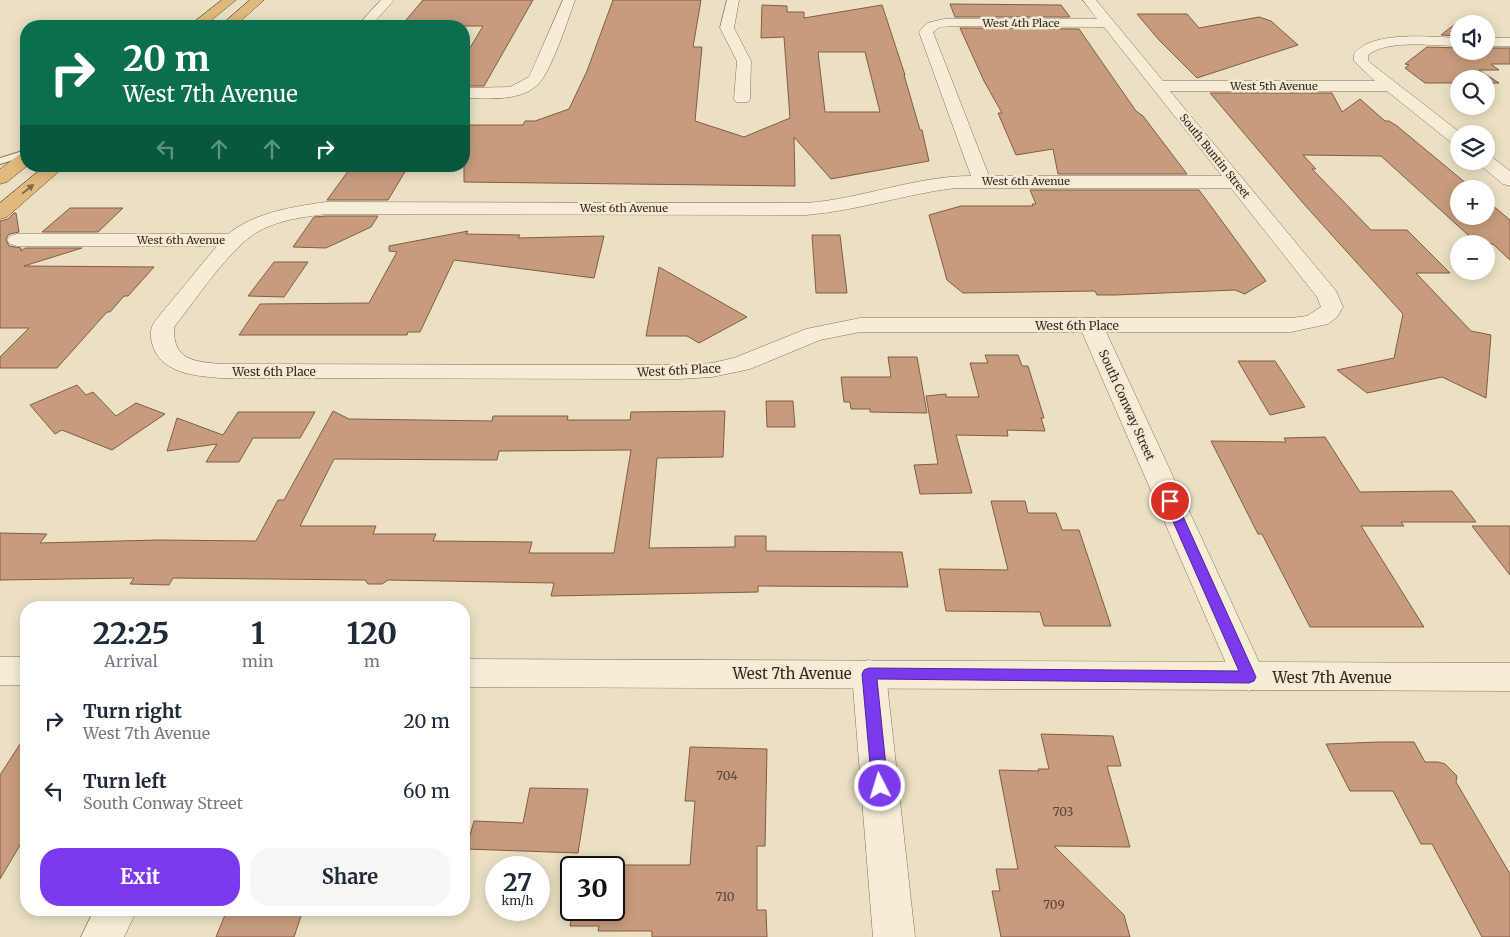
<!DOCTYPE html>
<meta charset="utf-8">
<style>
:root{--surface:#fff;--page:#f6f6f7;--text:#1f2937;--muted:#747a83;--accent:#7c3aed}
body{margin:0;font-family:Merriweather,serif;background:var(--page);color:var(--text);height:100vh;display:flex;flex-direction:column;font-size:19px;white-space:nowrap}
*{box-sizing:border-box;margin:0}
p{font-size:16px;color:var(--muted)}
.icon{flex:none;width:28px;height:28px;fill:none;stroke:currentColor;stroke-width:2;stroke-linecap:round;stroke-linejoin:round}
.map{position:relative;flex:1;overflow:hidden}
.side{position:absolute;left:20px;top:601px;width:450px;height:315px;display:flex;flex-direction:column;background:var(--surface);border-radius:20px;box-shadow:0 2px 12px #0003}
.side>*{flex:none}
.top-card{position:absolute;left:20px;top:20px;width:450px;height:152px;border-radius:20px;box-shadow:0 2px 12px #0003;background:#0b6e4f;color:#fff;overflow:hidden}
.tools{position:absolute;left:1450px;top:15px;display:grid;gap:10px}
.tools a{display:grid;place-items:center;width:45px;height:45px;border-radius:50%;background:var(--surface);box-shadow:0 2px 12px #0003;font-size:25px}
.speed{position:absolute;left:485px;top:856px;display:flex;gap:10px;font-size:25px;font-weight:700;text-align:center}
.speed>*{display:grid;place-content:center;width:65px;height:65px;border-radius:50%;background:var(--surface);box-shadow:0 2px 12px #0003;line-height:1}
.speed small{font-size:12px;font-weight:400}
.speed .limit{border:2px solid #111;border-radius:8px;background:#fff;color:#111}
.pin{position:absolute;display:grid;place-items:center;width:42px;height:42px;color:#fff;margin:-21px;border:2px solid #fff;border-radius:50%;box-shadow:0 1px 5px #0007}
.me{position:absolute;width:55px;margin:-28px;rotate:355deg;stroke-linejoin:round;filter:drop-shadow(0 0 4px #0008)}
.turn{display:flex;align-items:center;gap:18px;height:105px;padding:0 20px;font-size:22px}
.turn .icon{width:65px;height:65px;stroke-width:2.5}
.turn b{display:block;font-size:35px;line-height:42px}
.lanes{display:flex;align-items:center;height:48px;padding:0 20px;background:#0003;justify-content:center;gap:25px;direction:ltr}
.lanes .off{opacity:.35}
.eta{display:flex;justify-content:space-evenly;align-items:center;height:85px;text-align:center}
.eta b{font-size:30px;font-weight:700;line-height:35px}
.cta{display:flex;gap:10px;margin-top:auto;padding:10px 20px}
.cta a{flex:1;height:58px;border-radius:20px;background:var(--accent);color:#fff;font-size:20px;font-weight:700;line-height:58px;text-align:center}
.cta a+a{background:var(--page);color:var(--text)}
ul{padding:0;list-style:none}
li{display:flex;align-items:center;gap:15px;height:70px;padding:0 20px}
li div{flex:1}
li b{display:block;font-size:19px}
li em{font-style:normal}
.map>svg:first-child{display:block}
.building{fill:#c79c7c;stroke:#825c43;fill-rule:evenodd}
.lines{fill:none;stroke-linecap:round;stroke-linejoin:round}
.service-casing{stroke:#84715c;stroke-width:2}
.minor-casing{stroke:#84715c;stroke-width:1}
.tertiary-casing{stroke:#84715c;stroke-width:1}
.trunk-casing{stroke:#524030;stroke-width:1}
.service{fill:#f6edd6;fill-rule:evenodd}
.minor{fill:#f6edd6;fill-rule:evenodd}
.tertiary{fill:#f6edd6;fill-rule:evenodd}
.trunk{fill:#e0ba7c;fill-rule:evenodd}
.oneway{fill:#826b49}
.route{fill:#7c3aed;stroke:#51269a}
.labels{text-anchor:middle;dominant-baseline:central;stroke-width:5;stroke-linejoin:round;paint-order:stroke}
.far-street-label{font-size:11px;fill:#352a1f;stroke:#f3ead3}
.street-label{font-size:12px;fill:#352a1f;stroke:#f3ead3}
.near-number-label{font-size:12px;fill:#5a4636}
.near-street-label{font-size:15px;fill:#352a1f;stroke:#f3ead3}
</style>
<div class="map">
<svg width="1510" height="937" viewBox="0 0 1510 937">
<rect width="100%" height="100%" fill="#ebe0c4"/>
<path class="building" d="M 423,0 L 533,0 L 484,86 L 464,86 L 464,58 L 483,26 L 401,26 Z
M 613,0 L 701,0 L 693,47 L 702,47 L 695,121 L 744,137 L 790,118 L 784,37 L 761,38 L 762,5 L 787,6 L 787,12 L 804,12 L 804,18 L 882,5 L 905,75 L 904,75 L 920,130 L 922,130 L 929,161 L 831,179 L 794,137 L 795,186 L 464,182 L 464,125 L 523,125 L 525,121 L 535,121 L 569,109 L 587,71 ZM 818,52 L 865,52 L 880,112 L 825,112 Z
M 950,4 L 1061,5 L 1070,17 L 955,17 Z
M 1137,14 L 1187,14 L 1199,28 L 1259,17 L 1271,21 L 1298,45 L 1197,78 L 1159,40 Z
M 1464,17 L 1476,24 L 1459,24 L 1459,36 L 1441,35 Z
M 960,28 L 1079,29 L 1136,111 L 1143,116 L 1187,174 L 1058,174 L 1053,149 L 1016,155 L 998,113 L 1002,113 L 984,81 Z
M 1427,47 L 1459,48 L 1459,51 L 1486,51 L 1486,48 L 1510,48 L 1510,64 L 1491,64 L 1499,70 L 1479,70 L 1499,83 L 1486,83 L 1486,79 L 1459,79 L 1459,83 L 1425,83 L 1405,68 L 1409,65 L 1405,64 Z
M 1210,93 L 1332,93 L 1342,112 L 1360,99 L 1385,121 L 1389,121 L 1397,126 L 1473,189 L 1459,189 L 1459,216 L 1486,216 L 1486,200 L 1510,220 L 1510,260 L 1493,244 L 1478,244 L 1381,156 L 1303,155 L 1316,169 L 1312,169 L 1371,230 L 1407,230 L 1450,273 L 1416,273 L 1471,331 L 1491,335 L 1486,398 L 1442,377 L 1367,393 L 1337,370 L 1394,358 L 1403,314 L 1303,203 Z
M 349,170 L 406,170 L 388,200 L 327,200 Z
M 1030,190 L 1199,190 L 1266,281 L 1245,294 L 1235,290 L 1115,295 L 1097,295 L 1095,291 L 963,293 L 947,280 L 929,215 L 961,206 L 1033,206 L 1032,204 L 1036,204 Z
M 70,208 L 123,208 L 98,232 L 42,232 Z
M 14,213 L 16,213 L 19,232 L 9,234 L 6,239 L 9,246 L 21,248 L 21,251 L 25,248 L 82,248 L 24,266 L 154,267 L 128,296 L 124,296 L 110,312 L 107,312 L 57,368 L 0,368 L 0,357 L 29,328 L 0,328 L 0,221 L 8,219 Z
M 326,216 L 378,216 L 371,227 L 326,248 L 293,247 L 314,217 Z
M 468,231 L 466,234 L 520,235 L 518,238 L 604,236 L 594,278 L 454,260 L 420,332 L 408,332 L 407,335 L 239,335 L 260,304 L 369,303 L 397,252 L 389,251 L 389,246 Z
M 812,235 L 840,235 L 847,293 L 816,293 Z
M 274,262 L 308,262 L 284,297 L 248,296 Z
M 659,267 L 747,317 L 699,343 L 687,336 L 646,336 Z
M 985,355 L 1018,355 L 1022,366 L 1028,366 L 1044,418 L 1041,418 L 1045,431 L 1007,430 L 1008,436 L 956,435 L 972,493 L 920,494 L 914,465 L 938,464 L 926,396 L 946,394 L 946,397 L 979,397 L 970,363 L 988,363 Z
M 888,357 L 917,357 L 927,413 L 870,412 L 870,409 L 851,409 L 850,402 L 844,402 L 841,377 L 891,377 Z
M 1238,361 L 1275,361 L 1305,407 L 1270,415 Z
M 77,385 L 86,395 L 93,392 L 116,416 L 136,403 L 165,414 L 112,450 L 62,430 L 55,434 L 30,405 Z
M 766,401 L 793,401 L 795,427 L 767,427 Z
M 333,411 L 349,419 L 492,421 L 493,416 L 568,416 L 567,420 L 630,420 L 631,412 L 725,411 L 723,457 L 657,458 L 649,548 L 735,547 L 735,536 L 766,536 L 766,551 L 902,552 L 908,587 L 758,586 L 758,592 L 551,596 L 554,583 L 388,580 L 382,584 L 368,584 L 365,580 L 173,578 L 169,585 L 130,584 L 134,578 L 0,580 L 0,533 L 47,534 L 40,543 L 159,540 L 256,541 L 278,500 L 284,500 ZM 631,450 L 614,553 L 529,553 L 532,542 L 433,541 L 436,534 L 373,534 L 376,526 L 300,526 L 334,459 L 497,460 L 499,451 Z
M 238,412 L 315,412 L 300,438 L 253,438 L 239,462 L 206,462 L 217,444 L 167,451 L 177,418 L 223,435 Z
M 1325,437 L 1360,492 L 1452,491 L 1476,522 L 1401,522 L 1404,526 L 1361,526 L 1424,627 L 1310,627 L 1262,534 L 1258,534 L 1211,441 L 1286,442 L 1284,438 Z
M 991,501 L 1025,501 L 1028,513 L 1056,513 L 1062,530 L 1079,530 L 1111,626 L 1044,626 L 1040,612 L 946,611 L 939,569 L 1008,570 Z
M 1472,526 L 1510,526 L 1510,575 Z
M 1041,734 L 1113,736 L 1121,766 L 1107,766 L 1130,847 L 1054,846 L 1124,915 L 1130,937 L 1001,937 L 992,891 L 1000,891 L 996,869 L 1018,869 L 999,770 L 1039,771 L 1038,769 L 1049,769 Z
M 26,735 L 26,835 L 0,879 L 0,775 Z
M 1380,742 L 1414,742 L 1425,762 L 1438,762 L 1445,764 L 1457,776 L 1456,782 L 1510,874 L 1510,937 L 1482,937 L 1432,844 L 1421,844 L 1393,791 L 1350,791 L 1326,744 Z
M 690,747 L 767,749 L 765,846 L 757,846 L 757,910 L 766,910 L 767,937 L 652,937 L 652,931 L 598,931 L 599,926 L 570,926 L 573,910 L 614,910 L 614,868 L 579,868 L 579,865 L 690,865 L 695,801 L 685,801 Z
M 530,788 L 588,789 L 578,853 L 466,849 L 474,821 L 523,823 Z
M 227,910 L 303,910 L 294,937 L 216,937 Z"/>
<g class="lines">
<g class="service-casing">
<path id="service" d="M 26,150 L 26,156 L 0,164 L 0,158 Z"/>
</g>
<g class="minor-casing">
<path id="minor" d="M 381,0 L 394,0 L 371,26 L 357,26 Z
M 563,0 L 575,0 C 568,19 550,77 535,87 C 516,102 486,98 464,98 L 464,88 L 510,87 L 529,77 Z
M 727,0 L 739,0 L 734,28 L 751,61 L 750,99 L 748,102 L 736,102 L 734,99 L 737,61 L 720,28 Z
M 1083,0 L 1096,0 L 1163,81 L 1375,81 L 1354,61 L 1354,54 C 1371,30 1432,37 1459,38 L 1459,46 C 1434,46 1388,39 1368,55 L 1368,60 L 1373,65 L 1462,134 L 1459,134 L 1459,145 L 1453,144 L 1387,91 L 1170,91 L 1336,291 L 1343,307 L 1337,317 L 1328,324 L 1291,332 L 1106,332 L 1266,677 L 1261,687 L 1249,691 L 1237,687 L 1232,677 L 1082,332 L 860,332 L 820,340 L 750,369 L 712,377 L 679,379 L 220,378 C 195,376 159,373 152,343 C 150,336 150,328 155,321 L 217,246 L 17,246 L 10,244 L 7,240 L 10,236 L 17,234 L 228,234 C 256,212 292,207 326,202 L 806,203 C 862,199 915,176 971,176 L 919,32 L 927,23 L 944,19 L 1097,19 ZM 957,26 L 1104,27 L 1222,176 L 989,176 L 933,32 L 940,27 ZM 955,188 L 1231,188 L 1317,297 L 1321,307 L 1307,316 L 1291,318 L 860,318 L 806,329 L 734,358 L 712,363 L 679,365 L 220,364 C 192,361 173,360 174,327 C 196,300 230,247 259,231 C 279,220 303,217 326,214 L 806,215 C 857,211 905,194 955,188 Z
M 1486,38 L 1510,38 L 1510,46 L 1486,46 Z
M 1486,156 L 1492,157 L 1510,171 L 1510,186 L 1503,184 L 1480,165 L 1477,161 L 1486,161 Z
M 869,660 L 881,664 L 886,674 L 915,937 L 873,937 L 852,674 L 857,664 Z
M 94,910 L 137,910 L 124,937 L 81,937 Z"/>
</g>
<g class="tertiary-casing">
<path id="tertiary" d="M 0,657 L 26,657 L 26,685 L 0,685 Z
M 464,659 L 1510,663 L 1510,691 L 464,687 Z"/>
</g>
<g class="trunk-casing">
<path id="trunk" d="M 222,0 L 236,0 L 204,26 L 189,26 Z
M 250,0 L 264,0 L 235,26 L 220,26 Z
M 26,153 L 27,166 L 7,182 L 0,184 L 0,169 L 20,154 Z
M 45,166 L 65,166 L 7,217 L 0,219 L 0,203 Z"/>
</g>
<use href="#service" class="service"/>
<use href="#minor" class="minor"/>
<use href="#tertiary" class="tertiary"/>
<use href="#trunk" class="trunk"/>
</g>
<defs><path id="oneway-solid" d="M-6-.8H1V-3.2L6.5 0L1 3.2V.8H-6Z" transform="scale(1.25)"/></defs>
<use class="oneway" href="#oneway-solid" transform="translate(28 189) rotate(-39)"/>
<path class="route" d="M 1170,497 L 1176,501 L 1256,677 L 1254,681 L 1249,683 L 877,679 L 888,786 L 885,791 L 880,794 L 874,791 L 872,786 L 862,674 L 864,670 L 869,668 L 1239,671 L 1164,501 Z"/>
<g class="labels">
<g class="far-street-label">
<text x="1021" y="23">West 4th Place</text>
<text x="1274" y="86">West 5th Avenue</text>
<text transform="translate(1215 156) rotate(51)">South Buntin Street</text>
<text x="1026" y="181">West 6th Avenue</text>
<text x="624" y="208">West 6th Avenue</text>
<text x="181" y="240">West 6th Avenue</text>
</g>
<g class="street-label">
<text x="1077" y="325">West 6th Place</text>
<text transform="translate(679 370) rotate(-3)">West 6th Place</text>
<text x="274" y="371">West 6th Place</text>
<text transform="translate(1127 405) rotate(66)">South Conway Street</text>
</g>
<g class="near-number-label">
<text x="727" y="775">704</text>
<text x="1063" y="811">703</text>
<text x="725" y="896">710</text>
<text x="1054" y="904">709</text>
</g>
<g class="near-street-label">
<text x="792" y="673">West 7th Avenue</text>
<text x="1332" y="677">West 7th Avenue</text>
</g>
</g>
</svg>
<div class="tools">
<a><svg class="icon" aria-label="sound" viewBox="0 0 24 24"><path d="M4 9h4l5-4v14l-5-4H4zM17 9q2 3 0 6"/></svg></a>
<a><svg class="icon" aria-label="search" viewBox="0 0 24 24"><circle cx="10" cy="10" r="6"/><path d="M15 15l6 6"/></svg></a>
<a><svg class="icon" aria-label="layers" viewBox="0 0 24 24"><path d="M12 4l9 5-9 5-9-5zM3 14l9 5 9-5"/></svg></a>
<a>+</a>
<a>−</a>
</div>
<div class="speed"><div>27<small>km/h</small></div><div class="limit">30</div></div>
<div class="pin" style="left:1170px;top:501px;background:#d93025"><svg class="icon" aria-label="arrive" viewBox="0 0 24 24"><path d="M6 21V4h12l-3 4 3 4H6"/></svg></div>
<svg class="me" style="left:880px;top:786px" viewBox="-20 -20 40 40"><circle r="17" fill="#7c3aed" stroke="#fff" stroke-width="3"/><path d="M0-11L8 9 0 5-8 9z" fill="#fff"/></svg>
<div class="top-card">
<div class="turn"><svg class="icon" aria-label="right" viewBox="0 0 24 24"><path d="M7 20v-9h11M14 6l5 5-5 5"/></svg><div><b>20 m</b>West 7th Avenue</div></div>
<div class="lanes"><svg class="icon off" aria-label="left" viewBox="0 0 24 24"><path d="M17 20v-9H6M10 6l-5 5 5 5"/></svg><svg class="icon off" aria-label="ahead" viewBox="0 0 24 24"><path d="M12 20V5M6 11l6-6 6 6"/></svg><svg class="icon off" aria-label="ahead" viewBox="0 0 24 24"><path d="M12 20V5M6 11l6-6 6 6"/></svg><svg class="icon" aria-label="right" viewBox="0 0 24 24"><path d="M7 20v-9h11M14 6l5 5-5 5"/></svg></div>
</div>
<section class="side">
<div class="eta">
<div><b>22:25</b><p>Arrival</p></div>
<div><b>1</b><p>min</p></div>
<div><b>120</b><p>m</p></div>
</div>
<ul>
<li><svg class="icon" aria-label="right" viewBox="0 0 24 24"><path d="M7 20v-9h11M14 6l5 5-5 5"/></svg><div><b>Turn right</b><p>West 7th Avenue</p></div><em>20 m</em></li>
<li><svg class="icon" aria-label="left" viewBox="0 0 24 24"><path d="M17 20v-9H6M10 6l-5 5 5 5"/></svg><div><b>Turn left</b><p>South Conway Street</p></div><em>60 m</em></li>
</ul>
<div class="cta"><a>Exit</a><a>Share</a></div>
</section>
</div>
